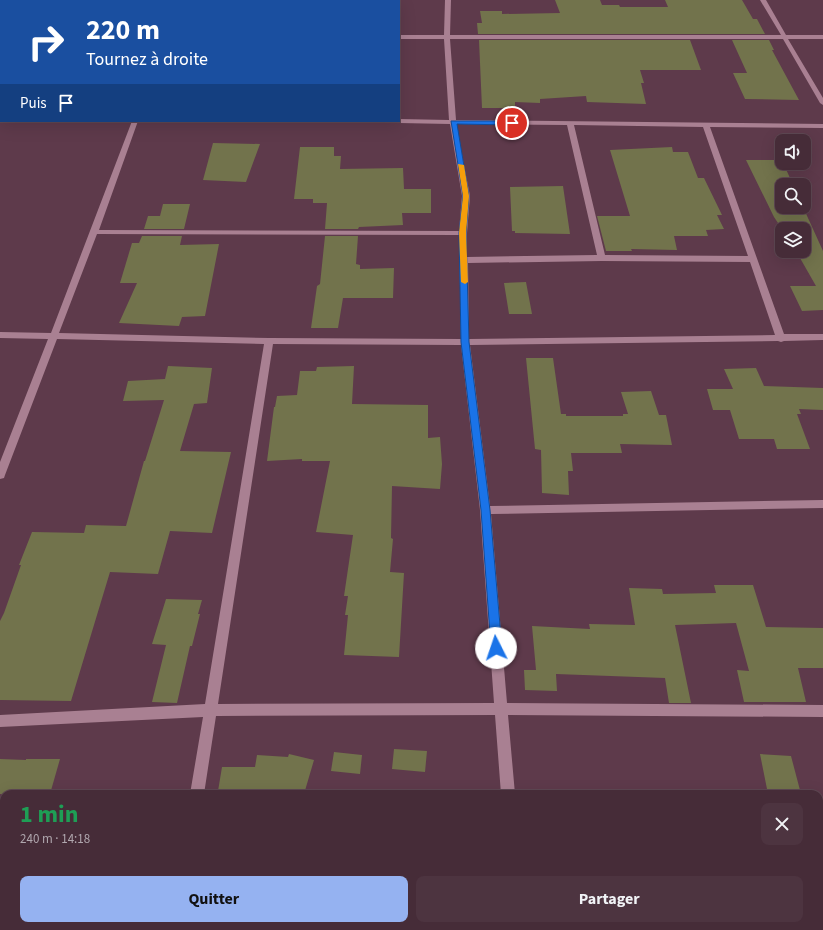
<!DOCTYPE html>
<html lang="fr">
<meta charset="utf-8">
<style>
:root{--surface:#462c38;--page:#4d3440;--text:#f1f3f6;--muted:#b0a7ae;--line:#5e4853;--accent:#95b2f1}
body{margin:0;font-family:"Source Sans 3",sans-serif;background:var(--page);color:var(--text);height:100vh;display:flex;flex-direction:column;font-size:15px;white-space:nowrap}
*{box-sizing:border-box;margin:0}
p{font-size:13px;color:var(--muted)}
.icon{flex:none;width:22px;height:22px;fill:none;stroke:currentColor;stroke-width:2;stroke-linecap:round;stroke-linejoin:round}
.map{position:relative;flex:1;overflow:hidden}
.panel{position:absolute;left:0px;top:790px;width:823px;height:140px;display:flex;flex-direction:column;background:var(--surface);border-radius:12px 12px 0 0;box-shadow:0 4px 16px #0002,0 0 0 1px var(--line)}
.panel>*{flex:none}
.top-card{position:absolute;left:0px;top:0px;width:400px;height:122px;box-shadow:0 4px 16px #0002,0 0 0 1px var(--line);background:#1a4fa0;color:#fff;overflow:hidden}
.tools{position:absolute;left:775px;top:134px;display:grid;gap:8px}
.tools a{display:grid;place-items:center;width:36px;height:36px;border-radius:8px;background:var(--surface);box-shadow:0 4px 16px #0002,0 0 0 1px var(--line);font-size:20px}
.pin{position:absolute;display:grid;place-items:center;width:34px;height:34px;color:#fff;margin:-17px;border:2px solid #fff;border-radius:50%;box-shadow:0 1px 4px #0007}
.me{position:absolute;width:44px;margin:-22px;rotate:356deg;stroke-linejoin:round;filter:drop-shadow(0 0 3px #0008)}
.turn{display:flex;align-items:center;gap:14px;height:84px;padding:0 20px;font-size:18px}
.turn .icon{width:52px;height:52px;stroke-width:2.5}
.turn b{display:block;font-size:28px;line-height:34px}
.then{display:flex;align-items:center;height:38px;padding:0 20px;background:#0003;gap:8px;font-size:15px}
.round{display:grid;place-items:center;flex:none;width:42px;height:42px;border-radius:8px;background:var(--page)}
.summary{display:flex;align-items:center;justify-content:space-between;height:68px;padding:0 20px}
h1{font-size:24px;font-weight:700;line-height:30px;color:#1e9e55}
.action{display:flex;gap:8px;margin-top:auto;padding:8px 20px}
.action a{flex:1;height:46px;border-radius:8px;background:var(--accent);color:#111;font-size:16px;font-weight:700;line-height:46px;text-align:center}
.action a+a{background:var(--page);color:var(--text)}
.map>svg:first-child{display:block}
.building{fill:#72734c}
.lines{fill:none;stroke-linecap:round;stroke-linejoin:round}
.minor{fill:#a98092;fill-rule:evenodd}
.route{fill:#1a73e8;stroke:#114b97}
.slow{fill:#f59e0b}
</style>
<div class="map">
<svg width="823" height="930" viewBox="0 0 823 930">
<rect width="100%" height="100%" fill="#5e3a4b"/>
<path class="building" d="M 555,0 L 600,0 L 602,5 L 619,5 L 620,7 L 668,7 L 665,0 L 742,0 L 753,19 L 757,19 L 765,34 L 478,34 L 477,23 L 482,23 L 480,11 L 502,11 L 502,14 L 560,13 Z
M 479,40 L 690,40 L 701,70 L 640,70 L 644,83 L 641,83 L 646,104 L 587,102 L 586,96 L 540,99 L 540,103 L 515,102 L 515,108 L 482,108 Z
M 732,40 L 769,40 L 774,50 L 772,50 L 799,100 L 745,99 L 733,73 L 747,73 Z
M 213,143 L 260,144 L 246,182 L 203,180 Z
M 300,147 L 334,147 L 334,156 L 341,156 L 340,169 L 403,168 L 404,189 L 431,189 L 431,213 L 402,213 L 403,225 L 359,227 L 358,229 L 325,229 L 327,203 L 313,203 L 313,199 L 294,199 Z
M 672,147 L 673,152 L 688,152 L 698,178 L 704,178 L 722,215 L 717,215 L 724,229 L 706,230 L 708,236 L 674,236 L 677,250 L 631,249 L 632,251 L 606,251 L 597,216 L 630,216 L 610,150 Z
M 746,160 L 782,160 L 793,185 L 782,185 L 782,207 L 803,207 L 823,251 L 823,310 L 802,311 L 790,286 L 816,286 L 796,251 L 804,251 L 804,229 L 782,229 L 774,217 Z
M 563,186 L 570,234 L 515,233 L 515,231 L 512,231 L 510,187 Z
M 163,204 L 190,204 L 184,229 L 144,229 L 148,216 L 160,216 Z
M 142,236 L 182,236 L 180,245 L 219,244 L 205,316 L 182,317 L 179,326 L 119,323 L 137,283 L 120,283 L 132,243 L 139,243 Z
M 325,236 L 358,236 L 356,264 L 360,265 L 360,269 L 394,268 L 393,298 L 343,298 L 338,328 L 311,328 L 317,286 L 320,284 Z
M 526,282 L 532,314 L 509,314 L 504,283 Z
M 526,358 L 553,358 L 561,414 L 566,414 L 566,416 L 623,416 L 623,414 L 628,414 L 621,392 L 651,391 L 659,415 L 666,415 L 672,445 L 620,444 L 622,453 L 571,453 L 573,471 L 568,471 L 569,495 L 542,493 L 541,450 L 535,449 Z
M 168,366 L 212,368 L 207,403 L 194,404 L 180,451 L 231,452 L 212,533 L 170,531 L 158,574 L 110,572 L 71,701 L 0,700 L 0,621 L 4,613 L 21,565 L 19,565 L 32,532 L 84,533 L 86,525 L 126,526 L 144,461 L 145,461 L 164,400 L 123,401 L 128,381 L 165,379 Z
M 354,366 L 352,404 L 428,405 L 428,438 L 440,437 L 442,464 L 440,489 L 392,486 L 391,538 L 393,539 L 390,572 L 404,573 L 399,657 L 344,655 L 348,615 L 345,615 L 348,596 L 344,596 L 353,535 L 316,532 L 330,461 L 302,461 L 302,459 L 267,461 L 274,407 L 275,407 L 277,396 L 297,395 L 300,371 L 316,371 L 317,367 Z
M 756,368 L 764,386 L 823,388 L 823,410 L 799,409 L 801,414 L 797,414 L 810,449 L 777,449 L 774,439 L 739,439 L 730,410 L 713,410 L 707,389 L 733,389 L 724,369 Z
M 714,585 L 753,585 L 766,627 L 823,628 L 823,668 L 798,668 L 806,702 L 744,702 L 737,670 L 749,671 L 736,623 L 675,625 L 691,703 L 669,703 L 665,678 L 556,674 L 557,691 L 525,690 L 524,670 L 536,670 L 532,626 L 590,629 L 589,624 L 635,625 L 629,588 L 662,589 L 663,594 L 716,593 Z
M 166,599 L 202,600 L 198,614 L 200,614 L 192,646 L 190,646 L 177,703 L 152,702 L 166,645 L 152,644 Z
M 394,749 L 427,751 L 425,772 L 392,769 Z
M 334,752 L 362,755 L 360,774 L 331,771 Z
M 289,754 L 314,760 L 304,794 L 277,794 L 277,792 L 218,791 L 222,767 L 255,767 L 257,755 L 288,757 Z
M 760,754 L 791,756 L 801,794 L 768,794 Z
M 0,759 L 26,760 L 26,759 L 60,759 L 50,794 L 0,794 Z"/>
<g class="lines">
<path class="minor" d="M 182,0 L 188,0 L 188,1 L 182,1 Z
M 445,0 L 451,0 L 450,35 L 781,35 L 760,0 L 766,0 L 786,35 L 823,35 L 823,39 L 788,39 L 823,98 L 823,105 L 820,103 L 783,39 L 450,39 L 456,120 L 823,124 L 823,128 L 710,127 L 784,334 L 823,334 L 823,340 L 784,341 L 781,342 L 778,341 L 470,345 L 490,506 L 823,500 L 823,508 L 491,514 L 507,703 L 823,705 L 823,717 L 508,715 L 515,794 L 501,794 L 495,715 L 216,716 L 204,794 L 190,794 L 203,717 L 0,727 L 0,715 L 205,704 L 264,344 L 57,339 L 5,475 L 4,478 L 0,479 L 0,462 L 48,339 L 0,338 L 0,332 L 51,333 L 132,121 L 138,121 L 99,230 L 459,231 L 462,196 L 450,124 L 399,123 L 396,121 L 399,121 L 399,119 L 449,120 L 444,39 L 399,39 L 399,35 L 444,35 ZM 456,124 L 567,125 L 597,255 L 467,257 L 467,233 L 470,196 ZM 574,125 L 703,127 L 748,256 L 605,255 ZM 97,234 L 459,235 L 461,339 L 269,338 L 59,333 ZM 602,261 L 750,262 L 775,335 L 469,339 L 468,263 ZM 273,344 L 461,345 L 480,510 L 494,703 L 218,704 Z
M 0,111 L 1,111 L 1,115 L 0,115 Z
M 169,926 L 183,926 L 182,930 L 168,930 Z
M 512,926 L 526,926 L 526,930 L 512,930 Z"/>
</g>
<path class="route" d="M 451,121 L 512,121 L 515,123 L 512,125 L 457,124 L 469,196 L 466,233 L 469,342 L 490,510 L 502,648 L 500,651 L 496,653 L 492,651 L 491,648 L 481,510 L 461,342 L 459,233 L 463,196 Z"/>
<path class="slow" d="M 458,164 L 464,165 L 469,196 L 466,233 L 468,282 L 465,284 L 461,282 L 459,233 L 463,196 Z"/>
</svg>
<div class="tools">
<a><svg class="icon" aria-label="sound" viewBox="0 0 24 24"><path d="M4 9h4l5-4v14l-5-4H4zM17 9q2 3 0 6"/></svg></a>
<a><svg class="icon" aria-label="search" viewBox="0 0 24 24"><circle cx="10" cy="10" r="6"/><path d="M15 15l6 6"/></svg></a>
<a><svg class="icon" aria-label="layers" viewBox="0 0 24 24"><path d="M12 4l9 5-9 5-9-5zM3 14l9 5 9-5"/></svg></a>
</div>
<div class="pin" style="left:512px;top:123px;background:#d93025"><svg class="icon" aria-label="arrive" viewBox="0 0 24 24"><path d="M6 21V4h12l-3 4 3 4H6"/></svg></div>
<svg class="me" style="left:496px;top:648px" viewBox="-20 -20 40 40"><circle r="19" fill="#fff"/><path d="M0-13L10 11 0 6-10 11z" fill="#1a73e8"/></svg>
<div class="top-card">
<div class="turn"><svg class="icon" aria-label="right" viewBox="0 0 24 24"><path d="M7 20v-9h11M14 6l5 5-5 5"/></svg><div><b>220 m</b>Tournez à droite</div></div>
<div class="then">Puis<svg class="icon" aria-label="arrive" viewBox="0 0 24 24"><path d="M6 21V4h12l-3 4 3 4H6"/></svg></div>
</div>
<section class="panel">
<div class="summary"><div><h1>1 min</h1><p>240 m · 14:18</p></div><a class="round"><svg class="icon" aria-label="close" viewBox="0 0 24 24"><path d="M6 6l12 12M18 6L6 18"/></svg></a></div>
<div class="action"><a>Quitter</a><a>Partager</a></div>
</section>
</div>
